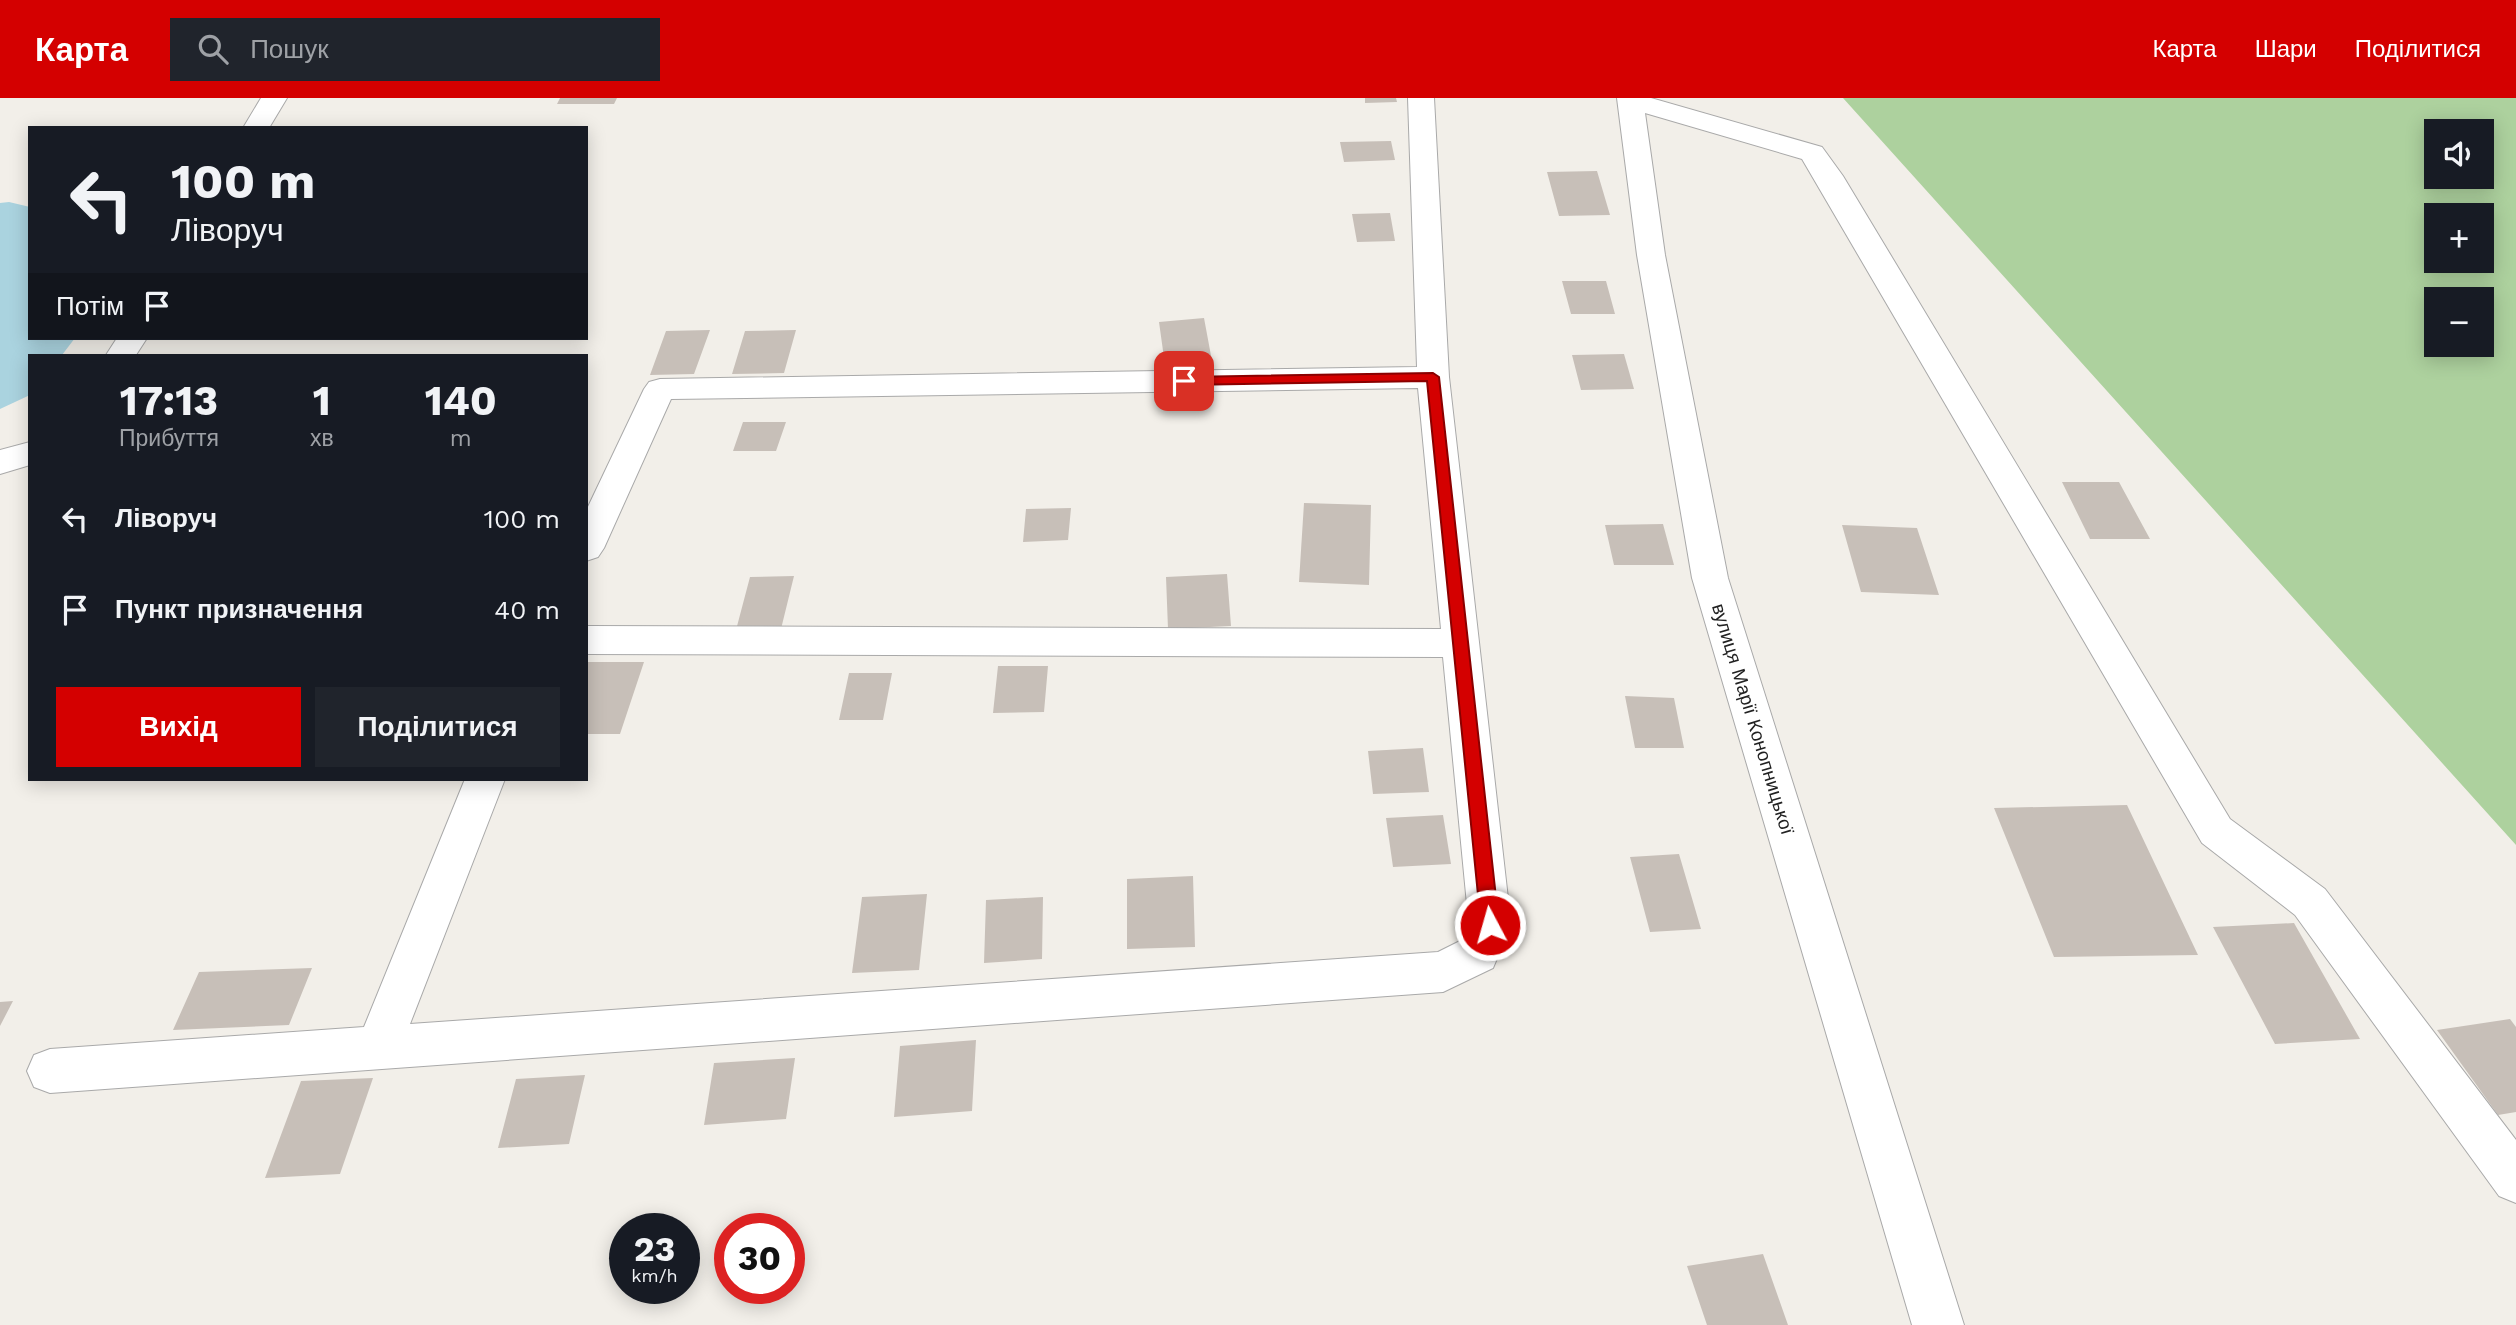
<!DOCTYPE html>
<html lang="uk">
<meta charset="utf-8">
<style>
:root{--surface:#171b24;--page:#20242c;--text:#f1f3f6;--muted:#9ea1a6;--accent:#d40000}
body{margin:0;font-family:"Work Sans",sans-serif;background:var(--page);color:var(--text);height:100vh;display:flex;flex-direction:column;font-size:26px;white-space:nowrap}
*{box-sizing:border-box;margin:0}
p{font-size:23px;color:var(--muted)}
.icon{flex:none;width:38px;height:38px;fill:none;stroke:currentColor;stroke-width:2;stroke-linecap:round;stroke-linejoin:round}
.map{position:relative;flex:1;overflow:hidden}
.details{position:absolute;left:28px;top:256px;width:560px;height:427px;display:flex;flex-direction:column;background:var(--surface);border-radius:0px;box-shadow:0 4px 18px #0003}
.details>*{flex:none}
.hud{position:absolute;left:28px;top:28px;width:560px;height:214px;border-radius:0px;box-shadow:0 4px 18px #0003;background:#171b24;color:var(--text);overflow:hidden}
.buttons{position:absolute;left:2424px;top:21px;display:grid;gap:14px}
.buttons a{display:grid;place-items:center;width:70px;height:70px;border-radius:0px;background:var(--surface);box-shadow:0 4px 18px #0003;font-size:35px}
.speed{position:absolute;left:609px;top:1115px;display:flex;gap:14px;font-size:35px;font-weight:700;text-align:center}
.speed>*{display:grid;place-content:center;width:91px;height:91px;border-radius:50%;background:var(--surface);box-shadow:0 4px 18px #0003;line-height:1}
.speed small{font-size:18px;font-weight:400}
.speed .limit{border:10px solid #d22;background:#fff;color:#111}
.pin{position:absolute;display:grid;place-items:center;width:60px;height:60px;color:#fff;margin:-30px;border-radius:14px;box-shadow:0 4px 10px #0006}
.me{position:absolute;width:77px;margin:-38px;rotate:354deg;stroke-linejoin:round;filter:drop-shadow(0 0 5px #0008)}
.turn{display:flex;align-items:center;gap:24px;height:147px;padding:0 28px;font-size:32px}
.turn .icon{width:91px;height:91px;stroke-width:2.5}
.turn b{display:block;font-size:49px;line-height:60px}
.then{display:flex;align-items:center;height:66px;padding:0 28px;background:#0003;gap:14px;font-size:26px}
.eta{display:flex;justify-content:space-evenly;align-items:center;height:119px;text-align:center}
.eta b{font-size:42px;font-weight:700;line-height:49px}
.primary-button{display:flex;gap:14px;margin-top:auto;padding:14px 28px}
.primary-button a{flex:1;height:80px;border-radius:0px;background:var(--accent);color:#fff;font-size:28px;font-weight:700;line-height:80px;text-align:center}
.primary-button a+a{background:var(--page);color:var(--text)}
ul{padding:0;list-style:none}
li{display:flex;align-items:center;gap:21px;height:91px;padding:0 28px}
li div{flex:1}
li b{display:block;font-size:26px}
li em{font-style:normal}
header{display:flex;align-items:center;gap:42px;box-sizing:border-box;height:98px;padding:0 35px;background:var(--accent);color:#fff}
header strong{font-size:33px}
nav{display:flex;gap:38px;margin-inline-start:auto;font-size:24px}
.search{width:490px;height:63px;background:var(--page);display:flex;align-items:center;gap:18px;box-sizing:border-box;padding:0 24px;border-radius:0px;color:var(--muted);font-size:26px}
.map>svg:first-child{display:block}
.forest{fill:#add19e;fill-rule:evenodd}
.water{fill:#aad3df}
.building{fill:#c7bfb8}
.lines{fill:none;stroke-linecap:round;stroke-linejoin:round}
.minor-casing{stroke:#a9a9a9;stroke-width:2}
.minor{fill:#fff;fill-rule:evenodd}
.route{fill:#d40000;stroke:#8a0000;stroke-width:2}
.labels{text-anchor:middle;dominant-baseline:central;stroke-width:7;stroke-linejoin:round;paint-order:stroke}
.street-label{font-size:19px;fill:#222;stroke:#fff}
</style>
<header>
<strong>Карта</strong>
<div class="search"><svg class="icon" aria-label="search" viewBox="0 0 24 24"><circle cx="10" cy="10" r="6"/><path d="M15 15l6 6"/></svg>Пошук</div>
<nav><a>Карта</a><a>Шари</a><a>Поділитися</a></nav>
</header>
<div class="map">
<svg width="2516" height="1227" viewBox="0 0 2516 1227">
<rect width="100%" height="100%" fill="#f2efe9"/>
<path class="forest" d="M 1843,0 L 2516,0 L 2516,747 ZM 2436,33 L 2482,33 L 2482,79 L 2436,79 ZM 2436,117 L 2482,117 L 2482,163 L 2436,163 ZM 2436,201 L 2482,201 L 2482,247 L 2436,247 Z"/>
<path class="water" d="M 9,104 L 30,109 L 30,240 L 75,240 L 62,257 L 30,257 L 30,297 L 0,311 L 0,105 Z"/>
<path class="building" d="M 560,0 L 617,0 L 614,6 L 557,6 Z
M 1365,0 L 1396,0 L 1397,4 L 1365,5 Z
M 1391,43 L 1395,62 L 1344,64 L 1340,44 Z
M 1597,73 L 1610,117 L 1559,118 L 1547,74 Z
M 1390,115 L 1395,143 L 1357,144 L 1352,116 Z
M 1562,183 L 1606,183 L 1615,216 L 1571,216 Z
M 1204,220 L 1212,263 L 1165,267 L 1159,224 Z
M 710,232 L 694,276 L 650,277 L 666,233 Z
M 796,232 L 784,275 L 732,276 L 745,233 Z
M 1624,256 L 1634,291 L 1581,292 L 1572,257 Z
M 743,324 L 786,324 L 776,353 L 733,353 Z
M 2062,384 L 2119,384 L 2150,441 L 2090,441 Z
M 1304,405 L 1371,407 L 1369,487 L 1299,484 Z
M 1071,410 L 1068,442 L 1023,444 L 1026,411 Z
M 1663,426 L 1674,467 L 1614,467 L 1605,427 Z
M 1842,427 L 1917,430 L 1939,497 L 1861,494 Z
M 1227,476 L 1231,528 L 1168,531 L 1166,479 Z
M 794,478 L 781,531 L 736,532 L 750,479 Z
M 586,564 L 644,564 L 620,636 L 586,636 Z
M 998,568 L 1048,568 L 1044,614 L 993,615 Z
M 849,575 L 892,575 L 883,622 L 839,622 Z
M 1625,598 L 1674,600 L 1684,650 L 1635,650 Z
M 1423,650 L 1429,694 L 1373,696 L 1368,653 Z
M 2127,707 L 2198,857 L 2054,859 L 1994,710 Z
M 1443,717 L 1451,766 L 1393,769 L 1386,720 Z
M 1679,756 L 1701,831 L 1650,834 L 1630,759 Z
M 1193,778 L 1195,849 L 1127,851 L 1127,781 Z
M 927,796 L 919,872 L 852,875 L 862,799 Z
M 1043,799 L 1042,861 L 984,865 L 986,802 Z
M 2294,825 L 2360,941 L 2275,946 L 2213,829 Z
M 312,870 L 289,927 L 173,932 L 199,874 Z
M 13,903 L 0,928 L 0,904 Z
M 2510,921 L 2516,929 L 2516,1014 L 2498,1017 L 2437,932 Z
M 976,942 L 972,1013 L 894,1019 L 900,948 Z
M 795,960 L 786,1021 L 704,1027 L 714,965 Z
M 585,977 L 569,1046 L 498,1050 L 516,981 Z
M 373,980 L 340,1076 L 265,1080 L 301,983 Z
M 1763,1156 L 1788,1227 L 1707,1227 L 1687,1168 Z"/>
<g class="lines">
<g class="minor-casing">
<path id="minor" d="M 261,0 L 287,0 L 269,30 L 243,30 Z
M 1408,0 L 1434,0 L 1449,279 L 1511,827 L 1493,870 L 1443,894 L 50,995 L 34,989 L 27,973 L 34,957 L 50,951 L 364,929 L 465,681 L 505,681 L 410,926 L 1438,854 L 1462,842 L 1469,827 L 1443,559 L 586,556 L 586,528 L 1441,531 L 1418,290 L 671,301 L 604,450 L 598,459 L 586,463 L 586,413 L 644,291 L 649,284 L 660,281 L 1417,269 Z
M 1617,0 L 1651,0 L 1822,49 L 1843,78 L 2230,721 L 2325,791 L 2516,1042 L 2516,1105 L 2499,1098 L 2295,817 L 2202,745 L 1802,61 L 1645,15 L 1665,157 L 1728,480 L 1964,1227 L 1912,1227 L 1692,480 L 1637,157 Z
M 117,240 L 147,240 L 136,257 L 106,257 Z
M 30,344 L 30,367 L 0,376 L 0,352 Z"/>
</g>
<use href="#minor" class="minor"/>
</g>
<path class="route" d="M 1433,275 L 1439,279 L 1499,827 L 1490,835 L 1481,827 L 1427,283 L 1184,287 L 1178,283 L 1184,279 Z"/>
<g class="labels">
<g class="street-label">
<text transform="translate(1753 621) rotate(73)">вулиця Марії Конопницької</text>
</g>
</g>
</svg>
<div class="buttons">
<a><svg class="icon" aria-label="sound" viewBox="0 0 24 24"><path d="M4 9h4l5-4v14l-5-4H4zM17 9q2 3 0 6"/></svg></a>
<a>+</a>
<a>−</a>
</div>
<div class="speed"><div>23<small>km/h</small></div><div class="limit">30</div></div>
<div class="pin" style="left:1184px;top:283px;background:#d93025"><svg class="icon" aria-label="arrive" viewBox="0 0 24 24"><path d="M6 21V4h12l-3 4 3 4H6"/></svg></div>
<svg class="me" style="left:1490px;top:827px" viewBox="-20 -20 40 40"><circle r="17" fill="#d40000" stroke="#fff" stroke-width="3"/><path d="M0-11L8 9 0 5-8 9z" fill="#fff"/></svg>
<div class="hud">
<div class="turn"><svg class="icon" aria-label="left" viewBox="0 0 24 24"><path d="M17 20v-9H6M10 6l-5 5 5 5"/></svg><div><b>100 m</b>Ліворуч</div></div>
<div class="then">Потім<svg class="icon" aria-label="arrive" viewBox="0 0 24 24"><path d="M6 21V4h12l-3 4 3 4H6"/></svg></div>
</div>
<section class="details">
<div class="eta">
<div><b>17:13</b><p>Прибуття</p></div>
<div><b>1</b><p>хв</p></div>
<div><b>140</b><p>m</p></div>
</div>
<ul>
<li><svg class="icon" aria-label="left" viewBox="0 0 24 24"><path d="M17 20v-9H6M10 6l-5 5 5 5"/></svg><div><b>Ліворуч</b></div><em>100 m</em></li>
<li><svg class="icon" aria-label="arrive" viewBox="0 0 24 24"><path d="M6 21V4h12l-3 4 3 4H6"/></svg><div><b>Пункт призначення</b></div><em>40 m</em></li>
</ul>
<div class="primary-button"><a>Вихід</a><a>Поділитися</a></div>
</section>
</div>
